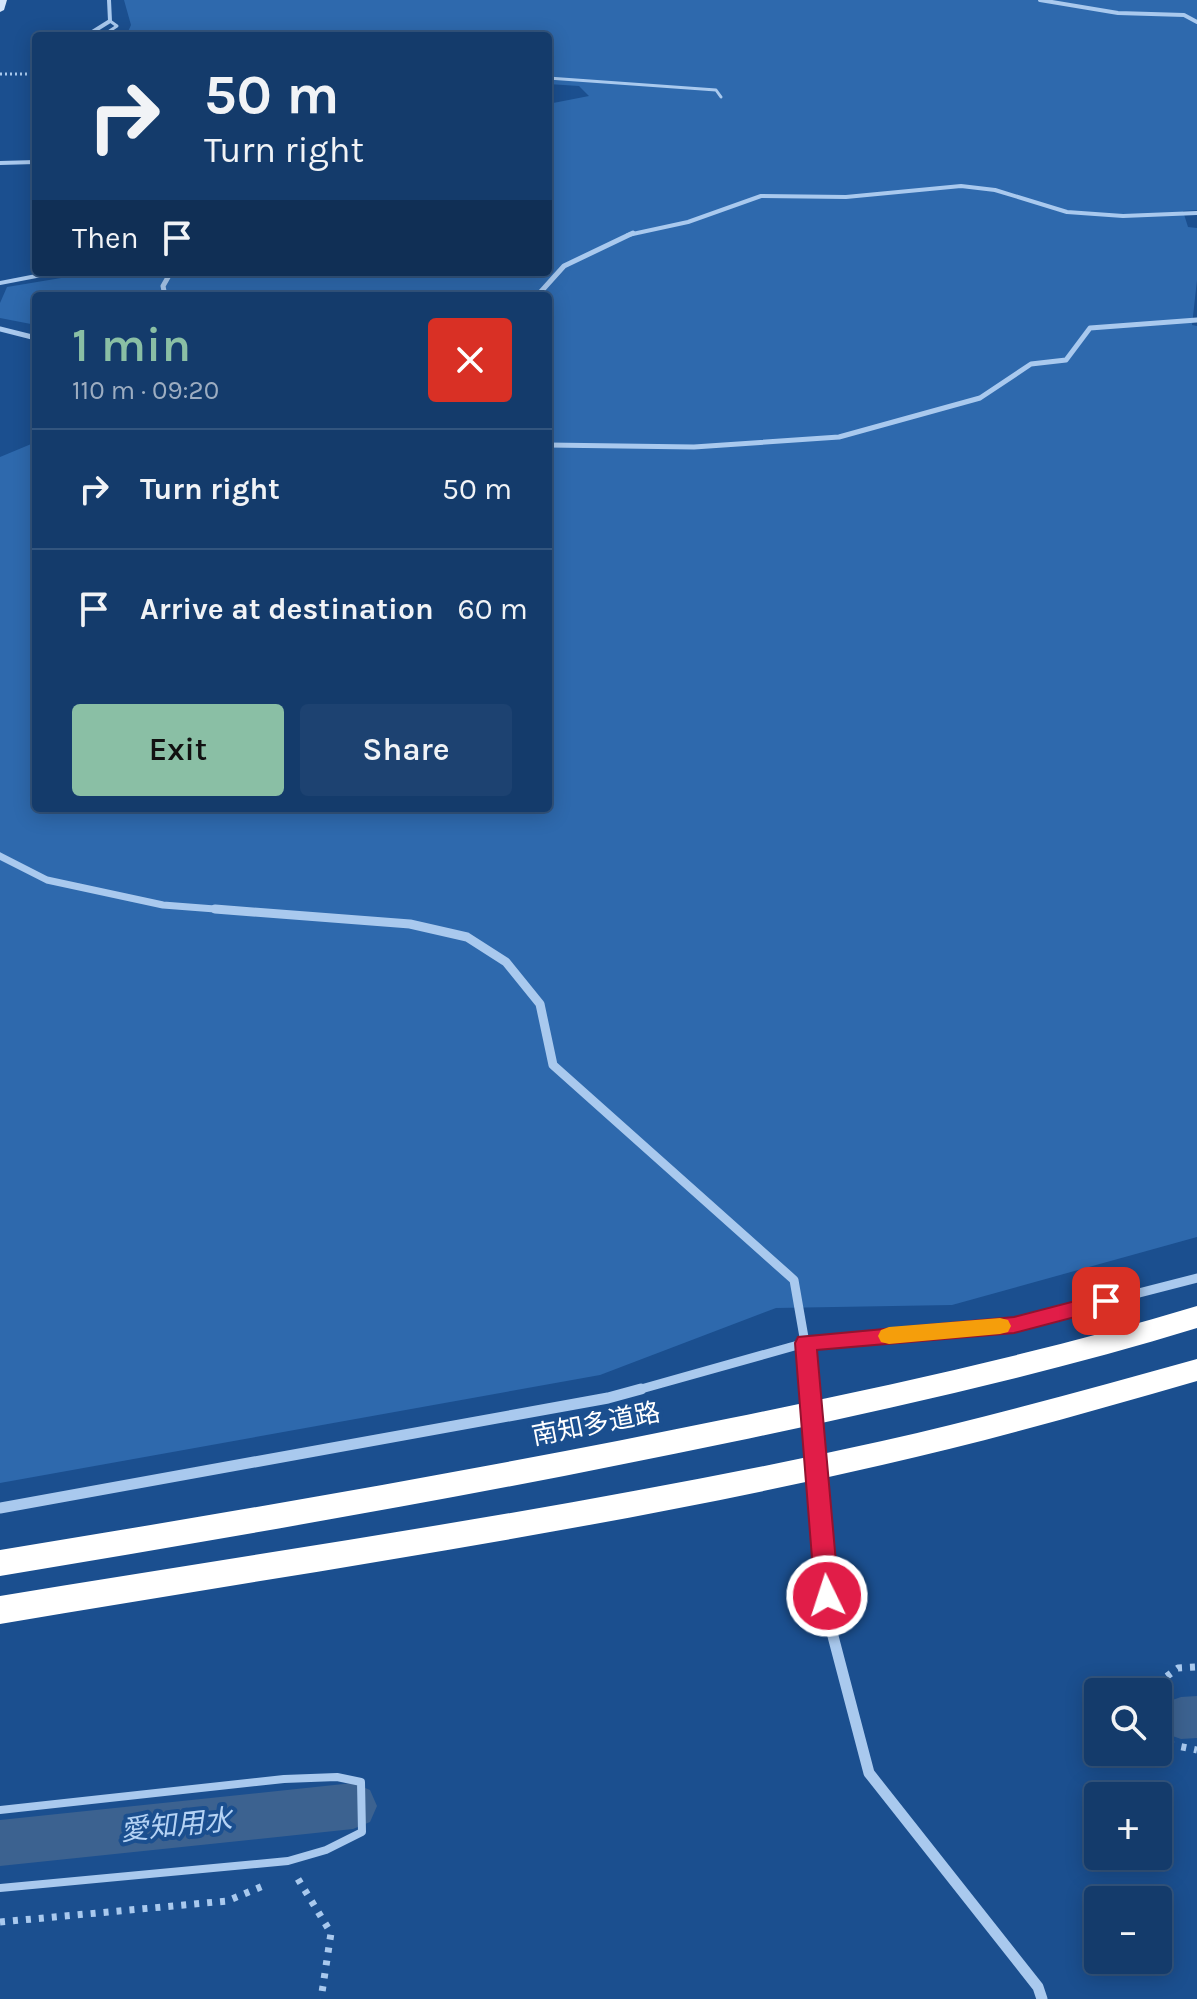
<!DOCTYPE html>
<meta charset="utf-8">
<style>
:root{--surface:#143b6b;--page:#1d4271;--text:#f1f3f6;--muted:#9dadc1;--line:#33557e;--accent:#8abfa5}
body{margin:0;font-family:Karla,"Noto Sans JP",sans-serif;background:var(--page);color:var(--text);height:100vh;display:flex;flex-direction:column;font-size:30px;white-space:nowrap}
*{box-sizing:border-box;margin:0}
p{font-size:26px;color:var(--muted)}
.icon{flex:none;width:44px;height:44px;fill:none;stroke:currentColor;stroke-width:2;stroke-linecap:round;stroke-linejoin:round}
.map{position:relative;flex:1;overflow:hidden}
.side{position:absolute;left:32px;top:292px;width:520px;height:520px;display:flex;flex-direction:column;background:var(--surface);border-radius:8px;box-shadow:0 4px 20px #0003,0 0 0 2px var(--line)}
.side>*{flex:none}
.guide{position:absolute;left:32px;top:32px;width:520px;height:244px;border-radius:8px;box-shadow:0 4px 20px #0003,0 0 0 2px var(--line);background:#143b6b;color:var(--text);overflow:hidden}
.buttons{position:absolute;left:1084px;top:1678px;display:grid;gap:16px}
.buttons a{display:grid;place-items:center;width:88px;height:88px;border-radius:8px;background:var(--surface);box-shadow:0 4px 20px #0003,0 0 0 2px var(--line);font-size:40px}
.pin{position:absolute;display:grid;place-items:center;width:68px;height:68px;color:#fff;margin:-34px;border-radius:16px;box-shadow:0 4px 12px #0006}
.me{position:absolute;width:88px;margin:-44px;rotate:356deg;stroke-linejoin:round;filter:drop-shadow(0 0 6px #0008)}
.turn{display:flex;align-items:center;gap:28px;height:168px;padding:0 40px;font-size:36px}
.turn .icon{width:104px;height:104px;stroke-width:2.5}
.turn b{display:block;font-size:56px;line-height:68px}
.then{display:flex;align-items:center;height:76px;padding:0 40px;background:#0003;gap:16px;font-size:30px}
.round{display:grid;place-items:center;flex:none;width:84px;height:84px;border-radius:8px;background:var(--page)}
.head{display:flex;align-items:center;justify-content:space-between;height:136px;padding:0 40px}
h1{font-size:48px;font-weight:600;line-height:60px;color:var(--accent)}
.button{display:flex;gap:16px;margin-top:auto;padding:16px 40px}
.button a{flex:1;height:92px;border-radius:8px;background:var(--accent);color:#111;font-size:32px;font-weight:600;line-height:92px;text-align:center}
.button a+a{background:var(--page);color:var(--text)}
ul{padding:0;list-style:none}
li{display:flex;align-items:center;gap:24px;height:120px;padding:0 40px;border-top:2px solid var(--line)}
li div{flex:1}
li b{display:block;font-size:30px}
li em{font-style:normal}
.map>svg:first-child{display:block}
.green{fill:#2e69ad}
.lines{fill:none;stroke-linecap:round;stroke-linejoin:round}
.canal{fill:#3c6290;fill-rule:evenodd}
.path-far1{stroke:#a9c9ee;stroke-width:3;stroke-dasharray:2 3;stroke-linecap:butt}
.path{stroke:#a9c9ee;stroke-width:7;stroke-dasharray:5 8;stroke-linecap:butt}
.service-far2{stroke:#a9c9ee;stroke-width:3}
.service-far1{stroke:#a9c9ee;stroke-width:4}
.service{stroke:#a9c9ee;stroke-width:8}
.minor-far4{stroke:#a9c9ee;stroke-width:4}
.minor-far3{stroke:#a9c9ee;stroke-width:5}
.minor-far2{stroke:#a9c9ee;stroke-width:7}
.minor-far1{stroke:#a9c9ee;stroke-width:9}
.minor{stroke:#a9c9ee;stroke-width:11}
.secondary{fill:#d6e6fa;fill-rule:evenodd}
.motorway{fill:#fff;fill-rule:evenodd}
.minor-bridge-far1{stroke:#a9c9ee;stroke-width:9}
.minor-bridge{stroke:#a9c9ee;stroke-width:11}
.route{fill:#e11d48;stroke:#92132f;stroke-width:2}
.slow{fill:#f59e0b}
.labels{text-anchor:middle;dominant-baseline:central;stroke-width:8;stroke-linejoin:round;paint-order:stroke}
.near-street-label{font-size:26px;fill:#fff;stroke:#1b4f8f}
.near-water-label{font-size:28px;font-style:italic;fill:#b5d3f5;stroke:#1b4f8f}
</style>
<div class="map">
<svg width="1197" height="1999" viewBox="0 0 1197 1999">
<rect width="100%" height="100%" fill="#1b4f8f"/>
<path class="green" d="M 124,0 L 1197,0 L 1197,210 L 1183,211 L 1188,227 L 1197,228 L 1197,280 L 1192,325 L 1197,326 L 1197,1237 L 952,1305 L 776,1308 L 600,1375 L 0,1483 L 0,457 L 36,442 L 36,808 L 548,808 L 548,296 L 36,296 L 36,325 L 0,318 L 0,303 L 7,287 L 97,272 L 548,272 L 548,104 L 589,96 L 579,86 L 548,84 L 548,36 L 126,36 L 131,25 Z"/>
<g class="lines">
<path class="canal" d="M 1197,1696 L 1197,1738 L 1181,1739 L 1164,1733 L 1158,1719 L 1164,1703 L 1181,1697 Z
M 353,1783 L 370,1790 L 377,1806 L 370,1822 L 353,1829 L 0,1866 L 0,1820 Z"/>
<path class="path-far1" d="M 0,74 L 36,74"/>
<path class="path" d="M 1146,1692 L 1178,1668 L 1197,1667
M 1158,1739 L 1159,1742 L 1197,1750
M 298,1879 L 331,1933 L 321,1999
M 0,1922 L 227,1901 L 268,1884"/>
<path class="service-far2" d="M 102,36 L 117,26 L 110,21
M 548,78 L 716,90 L 721,97"/>
<path class="service-far1" d="M 0,283 L 57,272"/>
<path class="service" d="M 0,1810 L 284,1779 L 337,1777 L 361,1782 L 362,1832 L 326,1850 L 288,1861 L 0,1888"/>
<path class="minor-far4" d="M 1040,0 L 1118,13 L 1184,15 L 1197,22
M 86,36 L 110,21 L 109,0
M 0,163 L 36,162
M 628,235 L 688,222 L 761,196 L 846,197 L 961,186 L 995,190 L 1067,212 L 1123,216 L 1197,213"/>
<path class="minor-far3" d="M 165,296 L 163,286 L 171,272
M 259,296 L 281,293 L 312,296
M 537,296 L 564,266 L 633,233
M 0,329 L 36,338
M 548,445 L 694,447 L 839,437 L 980,398 L 1031,364 L 1066,360 L 1090,328 L 1197,320"/>
<path class="minor-far2" d="M 0,856 L 47,880 L 163,905 L 241,911"/>
<path class="minor-far1" d="M 215,909 L 410,924 L 467,937 L 506,962 L 540,1004 L 553,1065 L 794,1280 L 805,1343
M 634,1391 L 805,1343 L 1014,1325 L 1197,1278"/>
<path class="minor" d="M 0,1508 L 608,1398 L 641,1389
M 822,1520 L 829,1621 L 869,1773 L 1038,1987 L 1042,1999"/>
<path class="secondary" d="M 0,0 L 7,0 L 4,10 L 0,12 Z"/>
<path class="motorway" d="M 1197,1306 L 1197,1328 C 1044,1375 888,1409 732,1442 C 489,1493 245,1535 0,1576 L 0,1550 C 244,1510 489,1468 731,1418 C 888,1386 1044,1352 1197,1306 Z
M 1197,1359 L 1197,1381 C 1093,1411 988,1441 882,1465 C 592,1532 294,1574 0,1624 L 0,1596 C 294,1547 591,1506 882,1441 C 988,1417 1093,1388 1197,1359 Z"/>
<path class="minor-bridge-far1" d="M 805,1343 L 810,1391"/>
<path class="minor-bridge" d="M 809,1389 L 822,1520"/>
</g>
<path class="route" d="M 1106,1293 L 1113,1296 L 1116,1301 L 1113,1307 L 1014,1333 L 817,1350 L 839,1596 L 836,1603 L 827,1606 L 819,1603 L 815,1596 L 795,1343 L 798,1337 L 1014,1317 Z"/>
<path class="slow" d="M 1000,1318 L 1008,1320 L 1011,1326 L 1008,1332 L 1000,1334 L 889,1344 L 881,1342 L 878,1336 L 881,1330 L 889,1327 Z"/>
<g class="labels">
<g class="near-street-label">
<text transform="translate(596 1424) rotate(-11)">南知多道路</text>
</g>
<g class="near-water-label">
<text transform="translate(176 1825) rotate(-6)">愛知用水</text>
</g>
</g>
</svg>
<div class="buttons">
<a><svg class="icon" aria-label="search" viewBox="0 0 24 24"><circle cx="10" cy="10" r="6"/><path d="M15 15l6 6"/></svg></a>
<a>+</a>
<a>−</a>
</div>
<div class="pin" style="left:1106px;top:1301px;background:#d93025"><svg class="icon" aria-label="arrive" viewBox="0 0 24 24"><path d="M6 21V4h12l-3 4 3 4H6"/></svg></div>
<svg class="me" style="left:827px;top:1596px" viewBox="-20 -20 40 40"><circle r="17" fill="#e11d48" stroke="#fff" stroke-width="3"/><path d="M0-11L8 9 0 5-8 9z" fill="#fff"/></svg>
<div class="guide">
<div class="turn"><svg class="icon" aria-label="right" viewBox="0 0 24 24"><path d="M7 20v-9h11M14 6l5 5-5 5"/></svg><div><b>50 m</b>Turn right</div></div>
<div class="then">Then<svg class="icon" aria-label="arrive" viewBox="0 0 24 24"><path d="M6 21V4h12l-3 4 3 4H6"/></svg></div>
</div>
<section class="side">
<div class="head"><div><h1>1 min</h1><p>110 m · 09:20</p></div><a class="round" style="background:#d93025;color:#fff"><svg class="icon" aria-label="close" viewBox="0 0 24 24"><path d="M6 6l12 12M18 6L6 18"/></svg></a></div>
<ul>
<li><svg class="icon" aria-label="right" viewBox="0 0 24 24"><path d="M7 20v-9h11M14 6l5 5-5 5"/></svg><div><b>Turn right</b></div><em>50 m</em></li>
<li><svg class="icon" aria-label="arrive" viewBox="0 0 24 24"><path d="M6 21V4h12l-3 4 3 4H6"/></svg><div><b>Arrive at destination</b></div><em>60 m</em></li>
</ul>
<div class="button"><a>Exit</a><a>Share</a></div>
</section>
</div>
